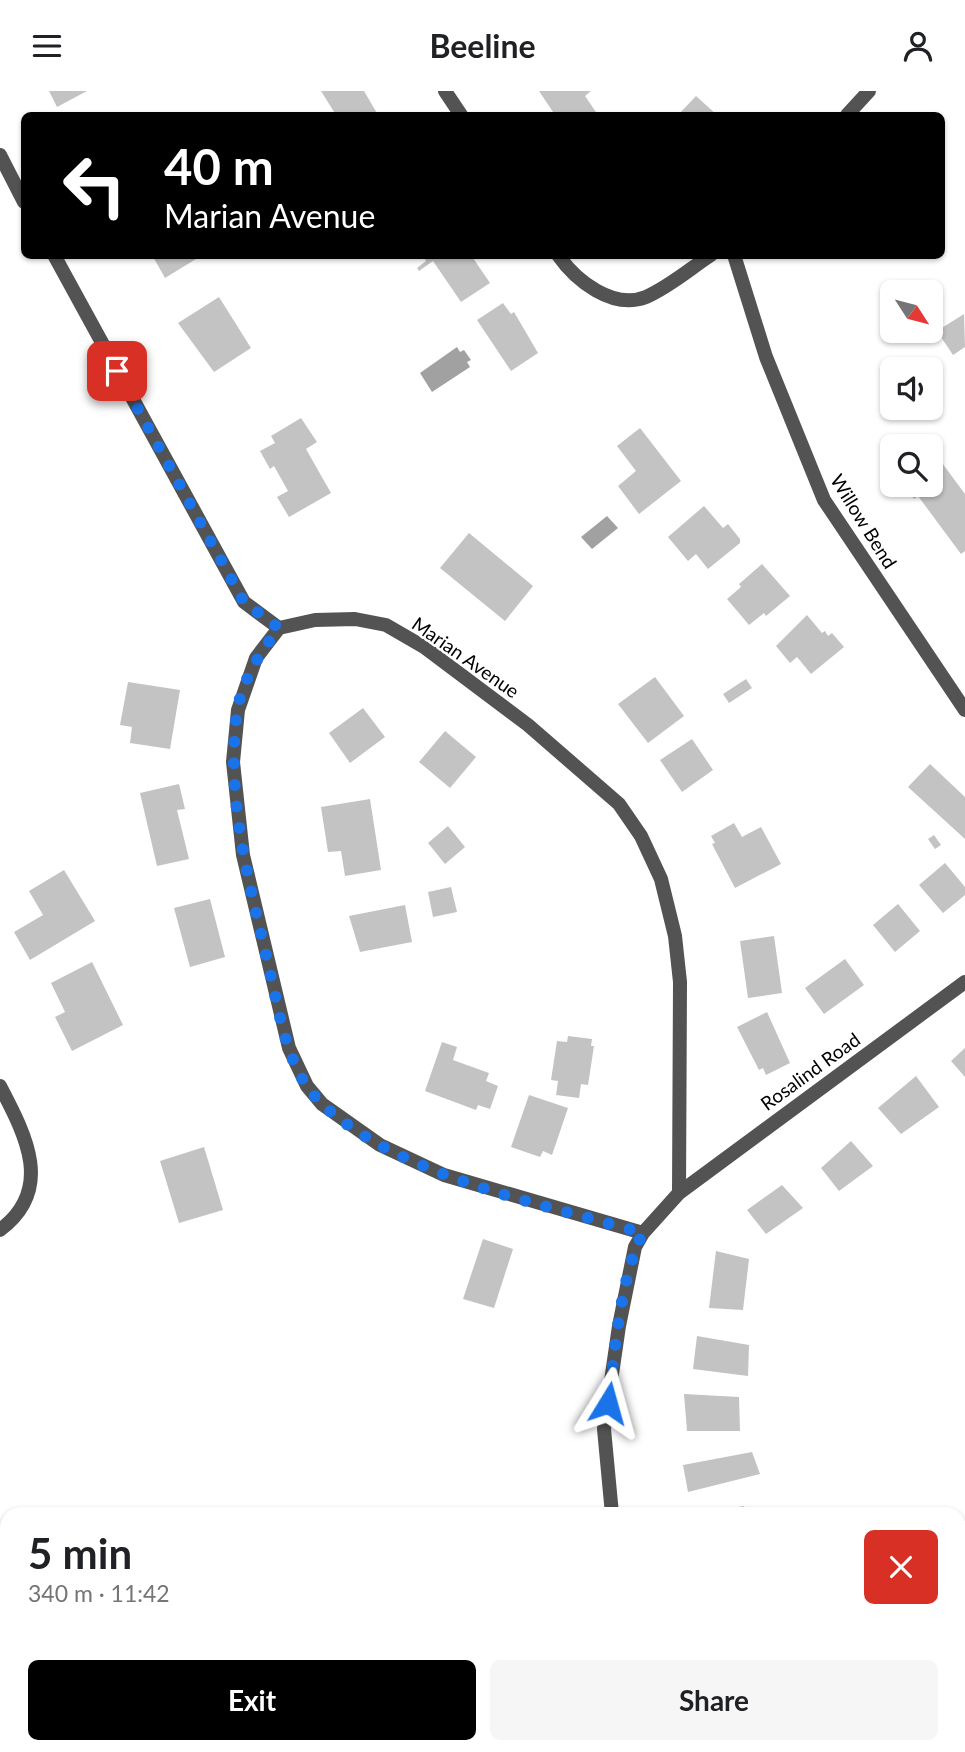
<!DOCTYPE html>
<meta charset="utf-8">
<style>
:root{--surface:#fff;--page:#f6f6f6;--text:#202124;--muted:#757577;--accent:#000}
body{margin:0;font-family:Lato,sans-serif;background:var(--page);color:var(--text);height:100vh;display:flex;flex-direction:column;font-size:26px;white-space:nowrap}
*{box-sizing:border-box;margin:0}
p{font-size:23px;color:var(--muted)}
.icon{flex:none;width:38px;height:38px;fill:none;stroke:currentColor;stroke-width:2;stroke-linecap:round;stroke-linejoin:round}
.map{position:relative;flex:1;overflow:hidden}
.panel{position:absolute;left:0px;top:1416px;width:966px;height:247px;display:flex;flex-direction:column;background:var(--surface);border-radius:21px 21px 0 0;box-shadow:0 2px 5px #0004}
.panel>*{flex:none}
.top-card{position:absolute;left:21px;top:21px;width:924px;height:147px;border-radius:10px;box-shadow:0 2px 5px #0004;background:#000;color:#fff;overflow:hidden}
.needle{width:46px;rotate:126deg}
.controls{position:absolute;left:880px;top:189px;display:grid;gap:14px}
.controls a{display:grid;place-items:center;width:63px;height:63px;border-radius:10px;background:var(--surface);box-shadow:0 2px 5px #0004;font-size:35px}
.pin{position:absolute;display:grid;place-items:center;width:60px;height:60px;color:#fff;margin:-30px;border-radius:14px;box-shadow:0 4px 10px #0006}
.me{position:absolute;width:77px;margin:-38px;rotate:8deg;stroke-linejoin:round;filter:drop-shadow(0 0 5px #0008)}
.turn{display:flex;align-items:center;gap:24px;height:147px;padding:0 28px;font-size:32px}
.turn .icon{width:91px;height:91px;stroke-width:2.5}
.turn b{display:block;font-size:49px;line-height:60px}
.round{display:grid;place-items:center;flex:none;width:74px;height:74px;border-radius:10px;background:var(--page)}
.overview{display:flex;align-items:center;justify-content:space-between;height:119px;padding:0 28px}
h1{font-size:42px;font-weight:700;line-height:52px}
.button{display:flex;gap:14px;margin-top:auto;padding:14px 28px}
.button a{flex:1;height:80px;border-radius:10px;background:var(--accent);color:#fff;font-size:28px;font-weight:700;line-height:80px;text-align:center}
.button a+a{background:var(--page);color:var(--text)}
header{display:flex;justify-content:space-between;align-items:center;height:91px;padding:0 28px;background:var(--surface);font-size:32px;font-weight:700}
.map>svg:first-child{display:block}
.water{fill:#a1a1a1}
.building{fill:#c3c3c3}
.lines{fill:none;stroke-linecap:round;stroke-linejoin:round}
.minor{stroke:#535353;stroke-width:14}
.route{stroke:#1a73e8;stroke-width:12;stroke-dasharray:0 21.6}
.labels{text-anchor:middle;dominant-baseline:central;stroke-width:5;stroke-linejoin:round;paint-order:stroke}
.street-label{font-size:19px;fill:#000;stroke:#fff}
</style>
<header><svg class="icon" aria-label="menu" viewBox="0 0 24 24"><path d="M4 6h16M4 12h16M4 18h16"/></svg>Beeline<svg class="icon" aria-label="person" viewBox="0 0 24 24"><circle cx="12" cy="8" r="4"/><path d="M4 21q1-7 8-7t8 7"/></svg></header>
<div class="map">
<svg width="965" height="1661" viewBox="0 0 965 1661">
<rect width="100%" height="100%" fill="#fff"/>
<path class="water" d="M 457,256 L 460,261 L 464,259 L 471,269 L 467,271 L 470,276 L 432,301 L 420,282 Z
M 607,425 L 618,437 L 592,458 L 581,446 Z"/>
<path class="building" d="M 49,0 L 87,0 L 57,16 Z
M 321,0 L 364,0 L 378,24 L 336,24 Z
M 539,0 L 591,0 L 585,5 L 598,24 L 555,24 Z
M 696,5 L 717,24 L 678,24 Z
M 152,164 L 194,164 L 196,168 L 165,187 Z
M 422,164 L 471,164 L 490,192 L 461,211 L 433,170 L 419,180 L 417,177 L 426,170 Z
M 219,206 L 251,257 L 214,281 L 178,232 Z
M 503,212 L 511,223 L 514,221 L 538,262 L 511,280 L 477,229 Z
M 964,223 L 965,256 L 953,264 L 937,240 Z
M 301,327 L 317,351 L 306,358 L 331,402 L 289,426 L 277,406 L 288,400 L 274,375 L 270,378 L 260,360 L 275,352 L 271,345 Z
M 640,337 L 681,390 L 639,423 L 618,395 L 636,380 L 617,355 Z
M 931,357 L 965,403 L 965,460 L 961,463 L 918,405 L 914,408 L 903,394 L 931,394 Z
M 704,415 L 723,437 L 728,433 L 740,448 L 740,452 L 708,478 L 696,463 L 688,470 L 668,446 Z
M 469,442 L 533,495 L 505,530 L 440,477 Z
M 762,473 L 790,505 L 766,525 L 764,522 L 749,534 L 727,508 L 741,496 L 739,493 Z
M 807,524 L 822,542 L 825,540 L 828,545 L 832,542 L 844,556 L 811,583 L 797,566 L 790,572 L 776,555 Z
M 655,586 L 684,625 L 648,652 L 618,613 Z
M 746,588 L 752,597 L 729,612 L 723,603 Z
M 128,591 L 180,599 L 170,658 L 130,652 L 132,636 L 120,634 Z
M 363,617 L 385,646 L 350,672 L 329,642 Z
M 445,640 L 476,666 L 450,697 L 419,671 Z
M 692,648 L 713,679 L 682,701 L 660,669 Z
M 930,673 L 965,706 L 965,748 L 908,696 Z
M 179,693 L 185,718 L 177,719 L 189,768 L 157,775 L 140,702 Z
M 370,708 L 381,779 L 345,785 L 341,760 L 328,761 L 321,716 Z
M 734,732 L 742,746 L 761,736 L 781,773 L 735,797 L 712,753 L 715,752 L 711,745 Z
M 448,735 L 465,756 L 445,773 L 428,752 Z
M 934,744 L 941,754 L 935,758 L 928,748 Z
M 945,772 L 965,796 L 965,804 L 943,822 L 919,794 Z
M 64,779 L 95,830 L 30,869 L 14,841 L 43,824 L 29,800 Z
M 451,796 L 457,821 L 433,826 L 428,801 Z
M 210,808 L 225,866 L 190,876 L 174,817 Z
M 898,813 L 920,840 L 895,861 L 873,834 Z
M 405,814 L 412,851 L 360,861 L 349,825 Z
M 774,845 L 782,902 L 748,907 L 740,850 Z
M 845,868 L 864,894 L 824,923 L 805,897 Z
M 92,871 L 123,934 L 72,960 L 55,926 L 65,921 L 51,892 Z
M 767,921 L 790,972 L 766,984 L 763,977 L 759,979 L 737,936 Z
M 568,945 L 592,948 L 591,955 L 594,955 L 588,994 L 581,993 L 579,1007 L 556,1004 L 558,990 L 551,989 L 557,950 L 567,951 Z
M 442,951 L 457,956 L 453,969 L 489,982 L 486,990 L 498,995 L 490,1018 L 478,1014 L 476,1019 L 425,1000 Z
M 965,957 L 965,986 L 951,970 Z
M 916,985 L 939,1016 L 901,1043 L 878,1017 Z
M 529,1004 L 568,1017 L 552,1064 L 543,1060 L 540,1066 L 511,1056 Z
M 851,1050 L 873,1075 L 839,1100 L 821,1077 Z
M 204,1056 L 223,1119 L 179,1132 L 160,1070 Z
M 782,1094 L 803,1117 L 766,1143 L 747,1119 Z
M 483,1148 L 513,1158 L 494,1217 L 463,1208 Z
M 716,1160 L 749,1168 L 743,1219 L 709,1217 Z
M 697,1245 L 749,1254 L 748,1285 L 693,1278 Z
M 684,1303 L 739,1306 L 740,1340 L 687,1340 Z
M 752,1361 L 760,1383 L 688,1401 L 683,1374 Z
M 744,1415 L 747,1423 L 708,1423 L 708,1421 Z
M 230,1656 L 275,1656 L 262,1661 L 233,1661 Z
M 588,1656 L 614,1656 L 615,1661 L 584,1661 L 583,1657 Z
M 735,1656 L 765,1656 L 766,1661 L 737,1661 Z"/>
<g class="lines">
<path class="minor" d="M 445,0 L 461,24
M 847,24 L 869,0
M 0,64 L 24,111
M 54,164 L 244,511 L 279,537
M 558,164 C 576,190 613,219 646,206 C 669,196 691,177 711,164
M 734,164 L 766,266 L 824,409 L 965,619
M 0,995 C 25,1043 55,1098 0,1139
M 679,1102 L 965,891
M 612,1423 L 604,1338 L 619,1235 L 635,1156 L 643,1142 L 679,1102 L 680,891 L 675,845 L 661,788 L 641,745 L 619,713 L 528,634 L 424,556 L 386,534 L 355,528 L 315,529 L 279,537 L 256,567 L 238,619 L 233,671 L 243,764 L 289,957 L 307,995 L 322,1013 L 380,1054 L 444,1084 L 643,1142
M 671,1656 L 672,1661"/>
</g>
<g class="lines">
<path class="route" d="M 117,280 L 244,511 L 279,537 C 260,562 242,589 237,621 C 225,707 250,794 269,877 C 280,922 286,979 322,1013 C 402,1087 540,1112 643,1142 C 620,1185 615,1263 608,1312"/>
</g>
<g class="labels">
<g class="street-label">
<text transform="translate(864 430) rotate(58)">Willow Bend</text>
<text transform="translate(466 566) rotate(35)">Marian Avenue</text>
<text transform="translate(810 980) rotate(-36)">Rosalind Road</text>
</g>
</g>
</svg>
<div class="controls">
<a><svg class="needle" viewBox="-14 -14 28 28"><path d="M0-13l5 13h-10z" fill="#e53935"/><path d="M0 13l5-13h-10z" fill="#757577"/></svg></a>
<a><svg class="icon" aria-label="sound" viewBox="0 0 24 24"><path d="M4 9h4l5-4v14l-5-4H4zM17 9q2 3 0 6"/></svg></a>
<a><svg class="icon" aria-label="search" viewBox="0 0 24 24"><circle cx="10" cy="10" r="6"/><path d="M15 15l6 6"/></svg></a>
</div>
<div class="pin" style="left:117px;top:280px;background:#d93025"><svg class="icon" aria-label="arrive" viewBox="0 0 24 24"><path d="M6 21V4h12l-3 4 3 4H6"/></svg></div>
<svg class="me" style="left:608px;top:1312px" viewBox="-20 -20 40 40"><path d="M0-17L14 15 0 8-14 15z" fill="#1a73e8" stroke="#fff" stroke-width="4"/></svg>
<div class="top-card">
<div class="turn"><svg class="icon" aria-label="left" viewBox="0 0 24 24"><path d="M17 20v-9H6M10 6l-5 5 5 5"/></svg><div><b>40 m</b>Marian Avenue</div></div>
</div>
<section class="panel">
<div class="overview"><div><h1>5 min</h1><p>340 m · 11:42</p></div><a class="round" style="background:#d93025;color:#fff"><svg class="icon" aria-label="close" viewBox="0 0 24 24"><path d="M6 6l12 12M18 6L6 18"/></svg></a></div>
<div class="button"><a>Exit</a><a>Share</a></div>
</section>
</div>
